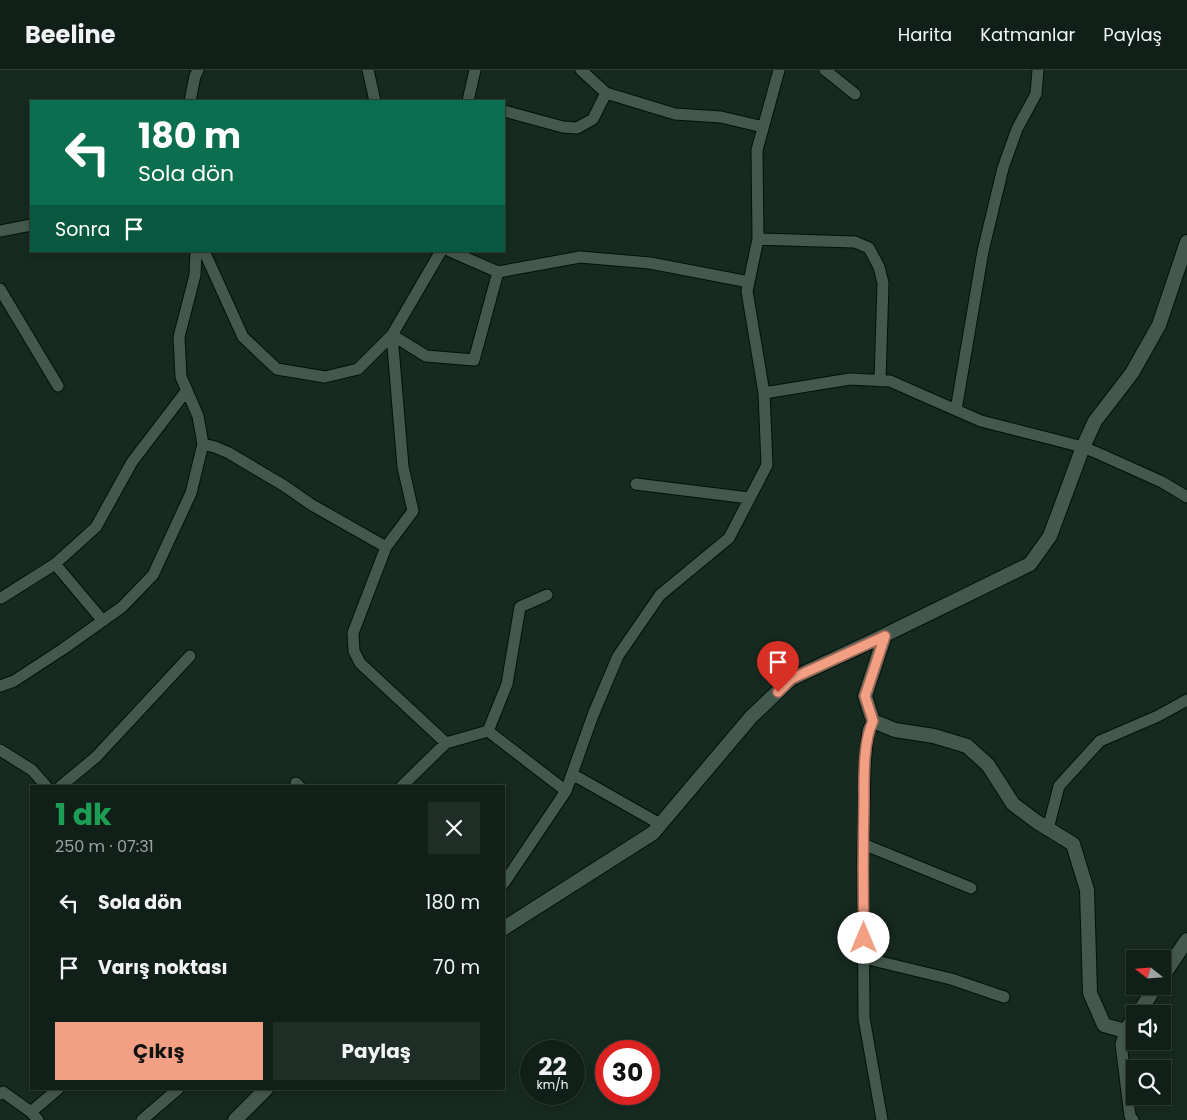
<!DOCTYPE html>
<html lang="tr">
<meta charset="utf-8">
<style>
:root{--surface:#102018;--page:#1e2d25;--text:#f1f3f6;--muted:#9ca3a2;--line:#303e37;--accent:#f39f84}
body{margin:0;font-family:Poppins,sans-serif;background:var(--page);color:var(--text);height:100vh;display:flex;flex-direction:column;font-size:19px;white-space:nowrap}
*{box-sizing:border-box;margin:0}
p{font-size:16px;color:var(--muted)}
.icon{flex:none;width:28px;height:28px;fill:none;stroke:currentColor;stroke-width:2;stroke-linecap:round;stroke-linejoin:round}
.map{position:relative;flex:1;overflow:hidden}
.drawer{position:absolute;left:30px;top:715px;width:475px;height:305px;display:flex;flex-direction:column;background:var(--surface);border-radius:0px;box-shadow:0 2px 8px #0003,0 0 0 1px var(--line)}
.drawer>*{flex:none}
.top-card{position:absolute;left:30px;top:30px;width:475px;height:152px;border-radius:0px;box-shadow:0 2px 8px #0003,0 0 0 1px var(--line);background:#0b6e4f;color:#fff;overflow:hidden}
.needle{width:32px;rotate:287deg}
.buttons{position:absolute;left:1126px;top:880px;display:grid;gap:10px}
.buttons a{display:grid;place-items:center;width:45px;height:45px;border-radius:0px;background:var(--surface);box-shadow:0 2px 8px #0003,0 0 0 1px var(--line);font-size:25px}
.speed{position:absolute;left:520px;top:970px;display:flex;gap:10px;font-size:25px;font-weight:700;text-align:center}
.speed>*{display:grid;place-content:center;width:65px;height:65px;border-radius:50%;background:var(--surface);box-shadow:0 2px 8px #0003,0 0 0 1px var(--line);line-height:1}
.speed small{font-size:12px;font-weight:400}
.speed .limit{border:8px solid #d22;background:#fff;color:#111}
.pin{position:absolute;display:grid;place-items:center;width:42px;height:42px;color:#fff;margin:-51px -21px;border-radius:50% 50% 50% 0;rotate:-45deg;box-shadow:0 0 5px #0007}
.pin .icon{rotate:45deg}
.me{position:absolute;width:55px;margin:-28px;rotate:0deg;stroke-linejoin:round;filter:drop-shadow(0 0 4px #0008)}
.turn{display:flex;align-items:center;gap:18px;height:105px;padding:0 25px;font-size:22px}
.turn .icon{width:65px;height:65px;stroke-width:2.5}
.turn b{display:block;font-size:35px;line-height:42px}
.then{display:flex;align-items:center;height:48px;padding:0 25px;background:#0003;gap:10px;font-size:19px}
.round{display:grid;place-items:center;flex:none;width:52px;height:52px;border-radius:0px;background:var(--page)}
.headline{display:flex;align-items:center;justify-content:space-between;height:85px;padding:0 25px}
h1{font-size:30px;font-weight:700;line-height:38px;color:#1e9e55}
.primary-button{display:flex;gap:10px;margin-top:auto;padding:10px 25px}
.primary-button a{flex:1;height:58px;border-radius:0px;background:var(--accent);color:#111;font-size:20px;font-weight:700;line-height:58px;text-align:center}
.primary-button a+a{background:var(--page);color:var(--text)}
ul{padding:0;list-style:none}
li{display:flex;align-items:center;gap:15px;height:65px;padding:0 25px}
li div{flex:1}
li b{display:block;font-size:19px}
li em{font-style:normal}
header{display:flex;align-items:center;gap:30px;box-sizing:border-box;height:70px;padding:0 25px;background:var(--surface);border-bottom:1px solid var(--line)}
header strong{font-size:24px}
nav{display:flex;gap:28px;margin-inline-start:auto;font-size:18px}
.map>svg:first-child{display:block}
.lines{fill:none;stroke-linecap:round;stroke-linejoin:round}
.minor-casing{stroke:#02120a;stroke-width:13}
.tertiary-casing{stroke:#02120a;stroke-width:16}
.minor{stroke:#44594e;stroke-width:11}
.tertiary{stroke:#44594e;stroke-width:14}
.route-casing{stroke:#9e6756;stroke-width:12}
.route{stroke:#f39f84;stroke-width:9}
</style>
<header>
<strong>Beeline</strong>
<nav><a>Harita</a><a>Katmanlar</a><a>Paylaş</a></nav>
</header>
<div class="map">
<svg width="1187" height="1050" viewBox="0 0 1187 1050">
<rect width="100%" height="100%" fill="#162a20"/>
<g class="lines">
<g class="minor-casing">
<path id="minor" d="M 368,0 L 375,31
M 581,0 L 606,23 L 675,44 L 721,47 L 763,57
M 825,0 L 855,24
M 190,31 L 195,6 L 198,0
M 468,31 L 475,0
M 504,41 L 563,57 L 577,58 L 593,49 L 606,23
M 0,161 L 31,155
M 758,169 L 855,172 L 869,178 L 879,197 L 883,213 L 880,311
M 204,181 L 243,267 L 277,299 L 325,307 L 358,299 L 392,265 L 441,181
M 450,181 L 498,202 L 580,187 L 650,193 L 749,212
M 0,219 L 58,316
M 764,323 L 850,309 L 890,311 L 981,351 L 1083,377 L 1102,385 L 1162,412 L 1187,427
M 956,340 L 983,181 L 1003,98 L 1017,59 L 1036,24 L 1038,0
M 203,374 L 215,377 L 229,383 L 283,415 L 312,435 L 386,477
M 636,414 L 749,428
M 55,494 L 103,551
M 1,528 L 55,494 L 96,457 L 132,392 L 187,320
M 0,616 L 14,611 L 63,579 L 122,537 L 153,505 L 191,423 L 203,374 L 198,346 L 181,307 L 179,267 L 195,205 L 196,181
M 873,651 L 868,660 L 865,697 L 863,788 L 864,948 L 882,1050
M 488,661 L 566,721
M 446,673 L 360,593 L 354,581 L 353,563 L 386,477 L 413,441 L 403,397 L 392,265 L 426,286 L 474,290 L 498,202
M 0,680 L 32,700 L 46,716
M 572,704 L 660,754
M 296,713 L 299,716
M 61,716 L 96,687 L 190,586
M 402,716 L 446,673 L 488,661 L 507,614 L 520,537 L 547,525
M 1048,759 L 1059,716 L 1100,671 L 1158,646 L 1187,630
M 863,774 L 971,818
M 504,813 L 566,721 L 593,645 L 618,586 L 660,525 L 729,468 L 767,395 L 764,323 L 747,221 L 758,169 L 757,80 L 779,0
M 864,888 L 951,909 L 1004,927
M 1125,961 L 1121,974 L 1130,1046 L 1133,1050
M 0,1024 L 3,1022 L 31,1042 L 38,1050
M 31,1042 L 58,1019
M 142,1050 L 178,1019"/>
</g>
<g class="tertiary-casing">
<path id="tertiary" d="M 885,565 L 865,626 L 873,651 L 895,660 L 934,666 L 967,676 L 988,695 L 1013,734 L 1037,752 L 1073,774 L 1087,820 L 1090,923 L 1104,955 L 1125,961 L 1135,947
M 504,858 L 653,763 L 751,647 L 791,609 L 885,565 L 1030,494 L 1050,466 L 1083,377 L 1095,351 L 1132,303 L 1159,255 L 1187,172
M 1162,907 L 1187,870
M 1138,944 L 1156,916
M 235,1050 L 266,1019"/>
</g>
<use href="#minor" class="minor"/>
<use href="#tertiary" class="tertiary"/>
</g>
<g class="lines">
<g class="route-casing">
<path id="route" d="M 778,622 L 791,609 L 885,566 L 865,626 L 873,651 C 863,672 864,707 864,730 C 863,776 863,822 864,868"/>
</g>
<use href="#route" class="route"/>
</g>
</svg>
<div class="buttons">
<a><svg class="needle" viewBox="-14 -14 28 28"><path d="M0-13l5 13h-10z" fill="#e53935"/><path d="M0 13l5-13h-10z" fill="#9ca3a2"/></svg></a>
<a><svg class="icon" aria-label="sound" viewBox="0 0 24 24"><path d="M4 9h4l5-4v14l-5-4H4zM17 9q2 3 0 6"/></svg></a>
<a><svg class="icon" aria-label="search" viewBox="0 0 24 24"><circle cx="10" cy="10" r="6"/><path d="M15 15l6 6"/></svg></a>
</div>
<div class="speed"><div>22<small>km/h</small></div><div class="limit">30</div></div>
<div class="pin" style="left:778px;top:622px;background:#d93025"><svg class="icon" aria-label="arrive" viewBox="0 0 24 24"><path d="M6 21V4h12l-3 4 3 4H6"/></svg></div>
<svg class="me" style="left:864px;top:868px" viewBox="-20 -20 40 40"><circle r="19" fill="#fff"/><path d="M0-13L10 11 0 6-10 11z" fill="#f39f84"/></svg>
<div class="top-card">
<div class="turn"><svg class="icon" aria-label="left" viewBox="0 0 24 24"><path d="M17 20v-9H6M10 6l-5 5 5 5"/></svg><div><b>180 m</b>Sola dön</div></div>
<div class="then">Sonra<svg class="icon" aria-label="arrive" viewBox="0 0 24 24"><path d="M6 21V4h12l-3 4 3 4H6"/></svg></div>
</div>
<section class="drawer">
<div class="headline"><div><h1>1 dk</h1><p>250 m · 07:31</p></div><a class="round"><svg class="icon" aria-label="close" viewBox="0 0 24 24"><path d="M6 6l12 12M18 6L6 18"/></svg></a></div>
<ul>
<li><svg class="icon" aria-label="left" viewBox="0 0 24 24"><path d="M17 20v-9H6M10 6l-5 5 5 5"/></svg><div><b>Sola dön</b></div><em>180 m</em></li>
<li><svg class="icon" aria-label="arrive" viewBox="0 0 24 24"><path d="M6 21V4h12l-3 4 3 4H6"/></svg><div><b>Varış noktası</b></div><em>70 m</em></li>
</ul>
<div class="primary-button"><a>Çıkış</a><a>Paylaş</a></div>
</section>
</div>
